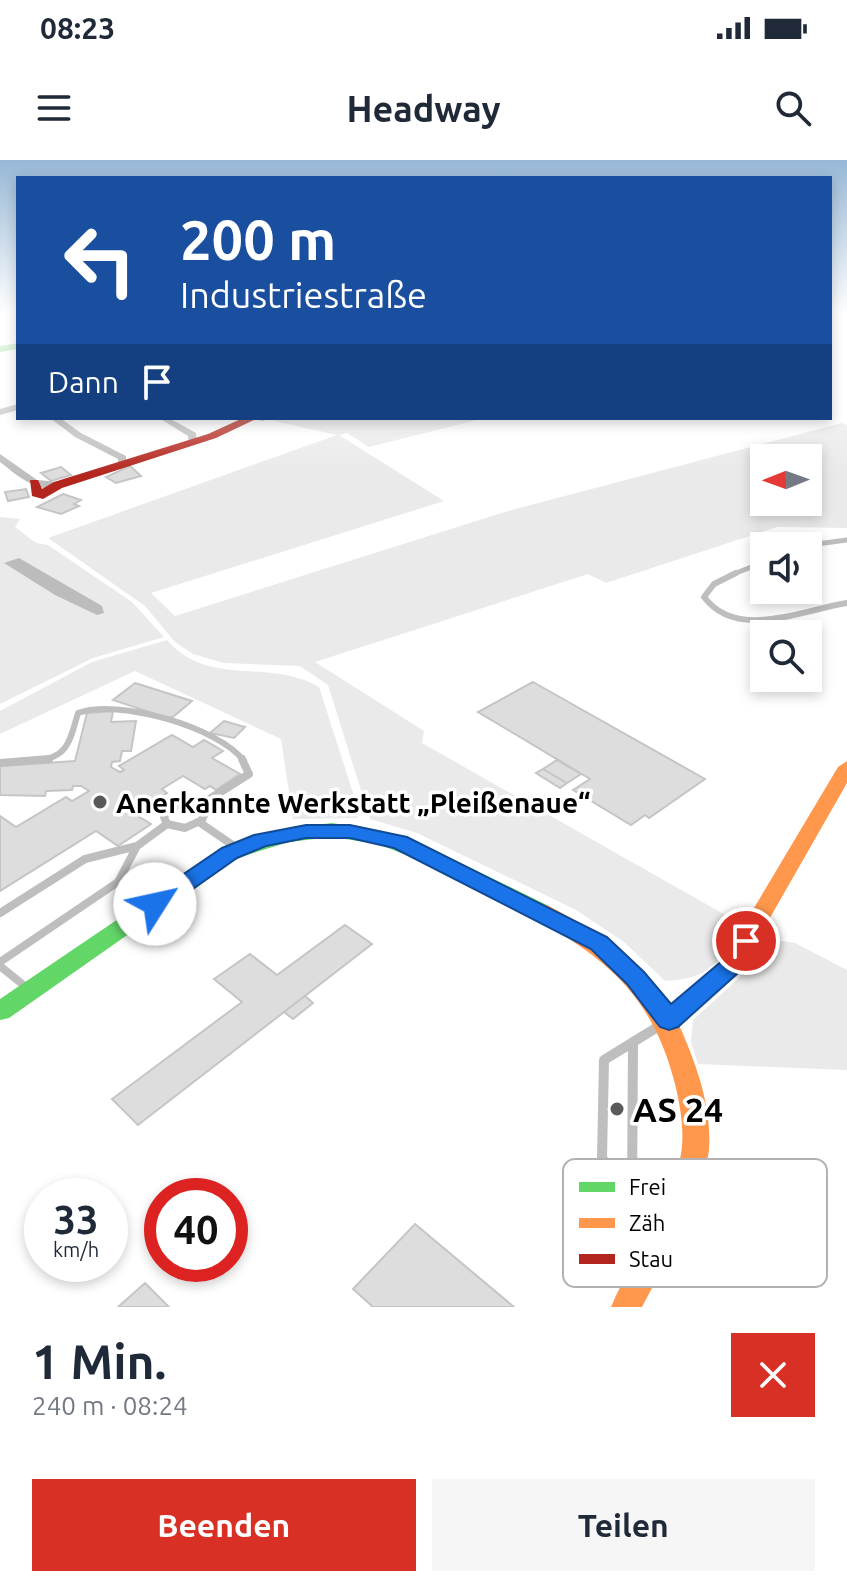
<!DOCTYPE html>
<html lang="de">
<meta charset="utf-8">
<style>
:root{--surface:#fff;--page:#f6f6f7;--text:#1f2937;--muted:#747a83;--accent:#d93025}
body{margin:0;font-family:Ubuntu,sans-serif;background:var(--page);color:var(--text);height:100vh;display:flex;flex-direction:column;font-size:30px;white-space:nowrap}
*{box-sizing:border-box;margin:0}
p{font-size:26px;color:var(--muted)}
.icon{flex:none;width:44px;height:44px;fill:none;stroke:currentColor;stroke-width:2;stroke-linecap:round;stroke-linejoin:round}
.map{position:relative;height:1147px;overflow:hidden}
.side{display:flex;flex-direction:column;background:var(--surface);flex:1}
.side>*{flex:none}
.banner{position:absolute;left:16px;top:16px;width:816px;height:244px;border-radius:0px;box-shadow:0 4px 12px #0003;background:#1a4fa0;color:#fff;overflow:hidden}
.needle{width:52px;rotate:269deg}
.controls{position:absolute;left:750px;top:284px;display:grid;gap:16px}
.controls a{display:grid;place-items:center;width:72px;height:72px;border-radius:0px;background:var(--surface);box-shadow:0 4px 12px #0003;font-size:40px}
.speed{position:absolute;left:24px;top:1018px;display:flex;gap:16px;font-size:40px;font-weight:700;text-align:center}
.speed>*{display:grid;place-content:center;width:104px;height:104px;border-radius:50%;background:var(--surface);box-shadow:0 4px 12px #0003;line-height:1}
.speed small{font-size:20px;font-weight:400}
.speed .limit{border:12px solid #d22;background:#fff;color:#111}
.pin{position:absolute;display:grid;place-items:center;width:68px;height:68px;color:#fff;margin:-34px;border:4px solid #fff;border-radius:50%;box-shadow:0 2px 8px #0007}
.me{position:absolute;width:88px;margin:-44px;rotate:55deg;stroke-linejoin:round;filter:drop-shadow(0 0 6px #0008)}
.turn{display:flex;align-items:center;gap:28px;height:168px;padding:0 32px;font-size:36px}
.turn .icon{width:104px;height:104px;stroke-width:2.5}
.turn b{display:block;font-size:56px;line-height:68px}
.then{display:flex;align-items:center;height:76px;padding:0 32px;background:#0003;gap:16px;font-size:30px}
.round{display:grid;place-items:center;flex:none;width:84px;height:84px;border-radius:0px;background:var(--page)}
.summary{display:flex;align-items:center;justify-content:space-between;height:136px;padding:0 32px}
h1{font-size:48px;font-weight:700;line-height:60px}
.primary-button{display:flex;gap:16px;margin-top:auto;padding:16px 32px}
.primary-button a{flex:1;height:92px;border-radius:0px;background:var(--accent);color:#fff;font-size:32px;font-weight:700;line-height:92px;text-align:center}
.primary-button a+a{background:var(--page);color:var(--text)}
.status{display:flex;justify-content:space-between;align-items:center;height:56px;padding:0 40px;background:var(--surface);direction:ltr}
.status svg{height:22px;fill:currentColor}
header{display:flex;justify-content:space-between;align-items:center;height:104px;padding:0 32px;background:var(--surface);font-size:36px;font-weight:700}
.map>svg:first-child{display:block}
.green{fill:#eaeaea;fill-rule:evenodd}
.water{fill:#bcbcbc}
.building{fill:#ddd;stroke:#c5c5c5;stroke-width:2}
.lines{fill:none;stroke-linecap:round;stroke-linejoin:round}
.lane-far3{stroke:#bebebe;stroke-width:5}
.lane-far2{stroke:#bebebe;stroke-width:6}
.lane-far1{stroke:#bebebe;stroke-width:8}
.lane{stroke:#bebebe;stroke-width:10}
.street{fill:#bebebe;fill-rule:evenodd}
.fast{fill:#63d668;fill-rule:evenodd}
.slow{fill:#ff974d;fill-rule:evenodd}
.jam{fill:#b3261e;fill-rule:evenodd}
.route{fill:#1a73e8;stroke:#114b97;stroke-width:2}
.poi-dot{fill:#595959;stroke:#fff;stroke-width:3}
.labels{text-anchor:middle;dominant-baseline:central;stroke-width:7;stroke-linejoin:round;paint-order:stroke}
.poi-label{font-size:28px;font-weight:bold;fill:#000;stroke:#fff;text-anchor:start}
.near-poi-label{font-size:34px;font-weight:bold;fill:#000;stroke:#fff;text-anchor:start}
.key{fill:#fff;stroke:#b2b2b2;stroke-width:2}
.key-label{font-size:22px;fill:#000}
</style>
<div class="status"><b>08:23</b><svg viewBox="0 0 49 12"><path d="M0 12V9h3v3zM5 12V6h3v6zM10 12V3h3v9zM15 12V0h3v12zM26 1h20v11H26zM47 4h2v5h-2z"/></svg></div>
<header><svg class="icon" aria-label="menu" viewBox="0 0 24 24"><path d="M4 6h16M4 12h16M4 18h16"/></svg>Headway<svg class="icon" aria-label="search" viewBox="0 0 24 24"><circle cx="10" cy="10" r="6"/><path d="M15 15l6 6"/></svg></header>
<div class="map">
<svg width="847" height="1147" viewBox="0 0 847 1147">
<rect width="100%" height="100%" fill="#fff"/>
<path class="green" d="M 275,258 L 485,258 L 369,287 L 347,273 L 339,275 L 444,341 L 151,433 L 175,456 L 508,351 L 842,263 L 847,265 L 847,368 L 777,367 L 606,423 L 588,414 L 315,502 L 424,571 L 422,583 L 743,765 C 721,801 710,819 665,821 L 624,782 L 576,750 L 417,673 L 370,659 L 328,525 L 300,506 L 224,503 L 193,494 L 175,482 L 145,446 L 48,378 L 337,275 L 274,261 ZM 764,298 L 808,298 L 808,342 L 764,342 Z
M 0,357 L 20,359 L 15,367 L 36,383 L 48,385 L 132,442 L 164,477 L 93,498 L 0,544 Z
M 167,480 C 208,528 270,498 319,527 L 356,642 L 357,658 L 293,659 L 281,579 L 135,511 L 0,574 L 0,551 L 92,502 Z
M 770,779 L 795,783 L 847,810 L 847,910 L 698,904 L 691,882 L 693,860 L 764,795 Z"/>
<path class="water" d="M 19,398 L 102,446 L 104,453 L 97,455 L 55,435 L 4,403 Z"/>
<path class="building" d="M 130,306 L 141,316 L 116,323 L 106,317 Z
M 61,307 L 71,315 L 51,321 L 41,313 Z
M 26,329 L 29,337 L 8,341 L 5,332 Z
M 63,334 L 81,340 L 74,344 L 79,346 L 61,354 L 37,347 Z
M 533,522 L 705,619 L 649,658 L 645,655 L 631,665 L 573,630 L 590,619 L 478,552 Z
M 135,523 L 192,541 L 173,557 L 167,558 L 113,540 Z
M 113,551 L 111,562 L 136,561 L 131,591 L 122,591 L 120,601 L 112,602 L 111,607 L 120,612 L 124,610 L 119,606 L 172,575 L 193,587 L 204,580 L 223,591 L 212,598 L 240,614 L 216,630 L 210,626 L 205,629 L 183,616 L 162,629 L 167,633 L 150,643 L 145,640 L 128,650 L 151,664 L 118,686 L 96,671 L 0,731 L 0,656 L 16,667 L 66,637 L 72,641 L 89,631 L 81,626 L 73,626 L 72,630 L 46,631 L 45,636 L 0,635 L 0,606 L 75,601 L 87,553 Z
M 224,561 L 245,567 L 234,578 L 210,573 Z
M 557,600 L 581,614 L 567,623 L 543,609 Z
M 543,609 L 567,623 L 560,628 L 536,613 Z
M 345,765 L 372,784 L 138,965 L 112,939 L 242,842 L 214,819 L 250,794 L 277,815 Z
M 305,836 L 313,843 L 293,859 L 284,852 Z
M 415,1064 L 514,1147 L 373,1147 L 353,1129 Z
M 145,1123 L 169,1147 L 118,1147 Z"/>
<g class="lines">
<path class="lane-far3" d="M 802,386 L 847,380
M 731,415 L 764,402"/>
<path class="lane-far2" d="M 736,413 L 714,424 L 704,437 C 737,481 802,450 847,443
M 37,601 C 69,597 70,580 78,553 C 117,538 219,567 244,601"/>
<path class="lane-far1" d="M 0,603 L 49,599
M 184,642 L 201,646 L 205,653 L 202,660 L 185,668 L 167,664 L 164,657 L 168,650 Z
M 200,645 L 249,614 L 242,599
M 199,662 L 237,688
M 0,753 L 85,699 L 137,686 L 167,664
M 0,802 L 118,722 L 137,686
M 0,806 L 26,827"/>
<path class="lane" d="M 632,1036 L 633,882
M 657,1071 L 602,998 L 604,900 L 664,863"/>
<path class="street" d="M 18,244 L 18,250 L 0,255 L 0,249 Z
M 50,258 L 60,258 L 81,273 L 126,296 L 126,306 L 118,308 L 118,299 L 75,277 Z
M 159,258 L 169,258 L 196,273 L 197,282 L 189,284 L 188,276 Z
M 250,258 L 267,258 L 263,261 Z
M 0,294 L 37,320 L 58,322 L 63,325 C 40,337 17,315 0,302 Z"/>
<path class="fast" d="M 18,183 L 18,189 L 0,192 L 0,186 Z
M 332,663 L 382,671 L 438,692 L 549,746 L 552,752 L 549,758 L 541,760 L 533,758 L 424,702 L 378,684 L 332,677 L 289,682 L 237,698 L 9,858 L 0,860 L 0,839 L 223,688 L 288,668 Z"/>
<path class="slow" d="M 847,601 L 847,623 L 739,812 L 679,865 C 696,903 712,947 709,989 C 706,1026 661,1111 642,1147 L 611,1147 C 631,1099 666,1054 679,1003 C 686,978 681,949 675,924 C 653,838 609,799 533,758 L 530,752 L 533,746 L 541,744 L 549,746 C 596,771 641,799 669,846 L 723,800 L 838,607 Z"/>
<path class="jam" d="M 243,258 L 258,258 L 216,278 L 62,328 L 43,339 L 32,336 L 30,320 L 38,320 L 42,329 L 54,322 L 208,274 Z"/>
</g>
<linearGradient id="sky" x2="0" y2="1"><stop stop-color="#96b7d6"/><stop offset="0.49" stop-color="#fff"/><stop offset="1" stop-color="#fff" stop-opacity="0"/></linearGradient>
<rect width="847" height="314" fill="url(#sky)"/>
<path class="route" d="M 306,665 L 350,665 L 407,677 L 607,777 L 644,812 L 671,844 L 723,800 L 738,775 L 746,773 L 754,775 L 757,781 L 739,812 L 678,867 L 669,870 L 660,867 L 627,824 L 591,789 L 394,688 L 350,678 L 306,678 L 266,686 L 237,698 L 163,750 L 147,750 L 144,744 L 147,739 L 222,688 L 254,675 Z"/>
<g class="poi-dot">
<circle cx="100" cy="642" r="8"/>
<circle cx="617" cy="949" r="8"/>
</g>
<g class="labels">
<g class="poi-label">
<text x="116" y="642">Anerkannte Werkstatt „Pleißenaue“</text>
</g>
<g class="near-poi-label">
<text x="633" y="949">AS 24</text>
</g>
</g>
<rect x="563" y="999" width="264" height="128" rx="12" class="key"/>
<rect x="579" y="1022" width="36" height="10" fill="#63d668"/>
<rect x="579" y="1058" width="36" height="10" fill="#ff974d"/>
<rect x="579" y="1094" width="36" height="10" fill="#b3261e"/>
<g class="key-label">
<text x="629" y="1035">Frei</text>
<text x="629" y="1071">Zäh</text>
<text x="629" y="1107">Stau</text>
</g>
</svg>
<div class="controls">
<a><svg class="needle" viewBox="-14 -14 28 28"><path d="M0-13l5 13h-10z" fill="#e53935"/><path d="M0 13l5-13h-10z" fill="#747a83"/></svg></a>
<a><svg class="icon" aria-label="sound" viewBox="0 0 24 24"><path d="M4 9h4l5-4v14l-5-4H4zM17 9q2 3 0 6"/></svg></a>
<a><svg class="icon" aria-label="search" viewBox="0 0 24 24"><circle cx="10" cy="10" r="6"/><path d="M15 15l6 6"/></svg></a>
</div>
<div class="speed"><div>33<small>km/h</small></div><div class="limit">40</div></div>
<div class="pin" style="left:746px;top:781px;background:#d93025"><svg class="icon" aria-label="arrive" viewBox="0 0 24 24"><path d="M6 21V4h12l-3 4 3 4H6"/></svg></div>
<svg class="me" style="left:155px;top:744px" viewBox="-20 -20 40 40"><circle r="19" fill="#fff"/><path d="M0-13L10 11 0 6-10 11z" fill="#1a73e8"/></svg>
<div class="banner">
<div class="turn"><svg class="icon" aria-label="left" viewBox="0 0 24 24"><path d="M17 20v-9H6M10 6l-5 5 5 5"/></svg><div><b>200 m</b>Industriestraße</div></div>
<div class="then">Dann<svg class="icon" aria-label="arrive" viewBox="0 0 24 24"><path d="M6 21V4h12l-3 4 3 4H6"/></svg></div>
</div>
</div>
<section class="side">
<div class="summary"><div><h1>1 Min.</h1><p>240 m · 08:24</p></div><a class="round" style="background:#d93025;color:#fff"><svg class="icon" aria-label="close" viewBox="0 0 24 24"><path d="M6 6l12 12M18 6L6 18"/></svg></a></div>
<div class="primary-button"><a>Beenden</a><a>Teilen</a></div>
</section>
